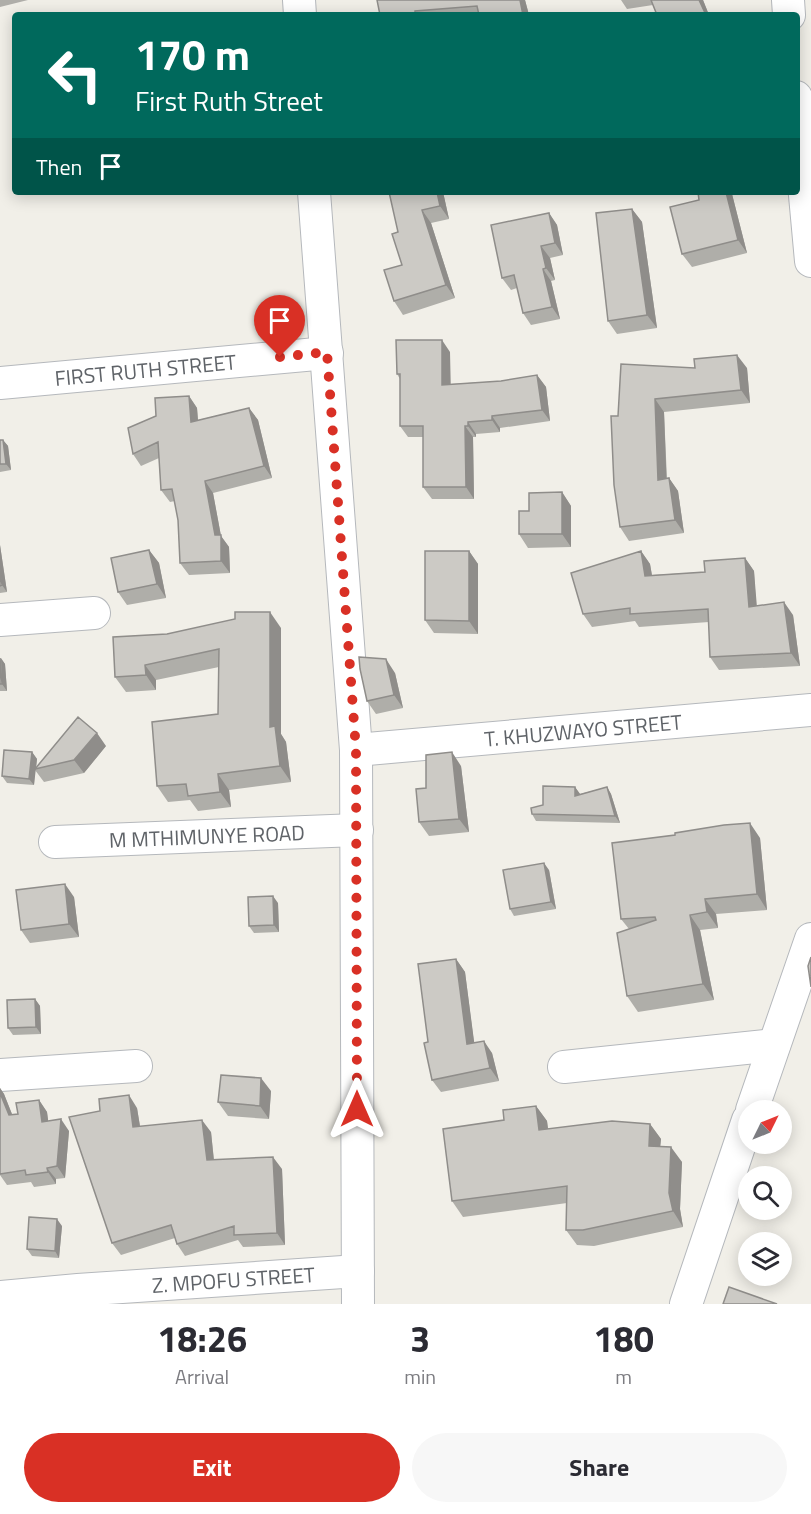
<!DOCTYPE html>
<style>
:root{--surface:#fff;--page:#f7f7f7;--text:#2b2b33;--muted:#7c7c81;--accent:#d93025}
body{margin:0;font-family:"Titillium Web",sans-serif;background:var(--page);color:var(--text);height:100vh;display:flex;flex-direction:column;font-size:22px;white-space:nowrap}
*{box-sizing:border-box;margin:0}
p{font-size:20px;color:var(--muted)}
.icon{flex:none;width:33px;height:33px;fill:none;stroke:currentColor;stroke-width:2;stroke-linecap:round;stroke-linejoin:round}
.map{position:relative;height:1304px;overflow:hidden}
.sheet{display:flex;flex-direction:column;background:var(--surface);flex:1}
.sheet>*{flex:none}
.guide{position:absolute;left:12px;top:12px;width:788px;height:183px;border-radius:6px;box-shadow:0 3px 15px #0003;background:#00695c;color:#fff;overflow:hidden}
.needle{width:39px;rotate:47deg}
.tools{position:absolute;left:738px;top:1100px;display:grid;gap:12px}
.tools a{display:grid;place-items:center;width:54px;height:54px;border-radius:50%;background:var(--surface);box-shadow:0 3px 15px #0003;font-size:30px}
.pin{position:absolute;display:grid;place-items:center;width:51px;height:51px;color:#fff;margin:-62px -26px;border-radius:50% 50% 50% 0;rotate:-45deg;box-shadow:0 0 6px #0007}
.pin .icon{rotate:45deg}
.me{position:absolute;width:66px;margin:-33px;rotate:0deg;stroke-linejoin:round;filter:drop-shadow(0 0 4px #0008)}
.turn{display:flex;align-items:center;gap:21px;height:126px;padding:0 24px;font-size:27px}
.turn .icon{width:78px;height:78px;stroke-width:2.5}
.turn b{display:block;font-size:42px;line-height:51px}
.then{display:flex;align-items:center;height:57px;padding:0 24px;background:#0003;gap:12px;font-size:22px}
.eta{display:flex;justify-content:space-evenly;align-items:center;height:102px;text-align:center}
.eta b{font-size:36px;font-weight:700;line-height:42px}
.action{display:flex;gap:12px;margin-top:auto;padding:12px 24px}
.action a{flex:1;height:69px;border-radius:36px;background:var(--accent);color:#fff;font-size:24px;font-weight:700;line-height:69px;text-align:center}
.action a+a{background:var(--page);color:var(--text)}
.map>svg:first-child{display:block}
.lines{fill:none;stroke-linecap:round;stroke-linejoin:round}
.minor-casing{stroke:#b5b8bc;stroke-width:34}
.minor{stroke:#fff;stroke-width:32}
.wall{fill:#afaea9}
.shaded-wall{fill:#8f8d8a}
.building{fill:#cccac5;stroke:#8f8d8a;stroke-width:1.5}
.route{stroke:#d93025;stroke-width:10;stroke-dasharray:0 18}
.labels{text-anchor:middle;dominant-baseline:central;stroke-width:6;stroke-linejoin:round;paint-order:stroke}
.street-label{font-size:21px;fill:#5f6368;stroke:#fff}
</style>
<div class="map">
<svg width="811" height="1304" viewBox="0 0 811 1304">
<rect width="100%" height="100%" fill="#f1efe8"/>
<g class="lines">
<g class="minor-casing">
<g id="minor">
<path d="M 299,0 L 300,15"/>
<path d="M 788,0 L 789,15"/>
<path d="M 796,97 L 811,261"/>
<path d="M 314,192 L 356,750 L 358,1304"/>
<path id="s1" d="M 0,383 L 327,353"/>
<path d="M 0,620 L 94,613"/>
<path id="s2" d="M 356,750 L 811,710"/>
<path id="s3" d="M 55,842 L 357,830"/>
<path d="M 564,1067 L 774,1045"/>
<path d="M 0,1075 L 136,1066"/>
<path d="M 752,1110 L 811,939"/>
<path id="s4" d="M 0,1297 L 78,1290 L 358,1271"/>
<path d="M 686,1304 L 748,1120"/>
</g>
</g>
<use href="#minor" class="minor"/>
</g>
<path class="wall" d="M 0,0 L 28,0 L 0,7 Z
M 377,0 L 525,0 L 529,15 L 380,15 Z
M 621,0 L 703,0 L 709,15 L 653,5 L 627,9 Z
M 389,192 L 443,192 L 449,219 L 431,223 L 455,298 L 403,315 L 394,301 L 402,265 L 398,232 Z
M 698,192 L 746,192 L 746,193 L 732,194 L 747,253 L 692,267 L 682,254 L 699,200 Z
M 632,209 L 642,222 L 657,328 L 617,334 L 608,321 Z
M 549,213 L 557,225 L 563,255 L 550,258 L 555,280 L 551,281 L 560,319 L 531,325 L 523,313 L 517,288 L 511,290 L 502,278 Z
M 450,352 L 450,384 L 501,381 L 537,375 L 546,387 L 550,421 L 500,428 L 500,432 L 476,434 L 476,437 L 473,437 L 474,499 L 432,499 L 423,487 L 423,437 L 408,437 L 400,426 L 400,379 L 397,374 Z
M 695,368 L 747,368 L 750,403 L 664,412 L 667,479 L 669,478 L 678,491 L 684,533 L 629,541 L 620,527 L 618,416 Z
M 189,396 L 197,408 L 198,420 L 249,408 L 258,420 L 272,478 L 213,493 L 221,536 L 229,547 L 230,573 L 189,575 L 180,563 L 178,520 L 175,501 L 170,502 L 161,490 L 159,458 L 141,466 L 133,454 L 156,416 Z
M 0,440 L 3,440 L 8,446 L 11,470 L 0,472 Z
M 562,492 L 571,506 L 571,547 L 528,548 L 519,534 Z
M 0,545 L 7,592 L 0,593 Z
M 149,550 L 159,563 L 166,598 L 127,605 L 118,592 Z
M 469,551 L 478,564 L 478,634 L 434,633 L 425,620 Z
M 641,551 L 650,564 L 652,575 L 705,572 L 745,558 L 754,571 L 756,606 L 793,615 L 800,666 L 719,670 L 710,657 L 709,622 L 639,627 L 635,621 L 592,627 L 583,614 Z
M 281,628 L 281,734 L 286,742 L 291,782 L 229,790 L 231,807 L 198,811 L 190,800 L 168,802 L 157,786 L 218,714 L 219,667 L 156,680 L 156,690 L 126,692 L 115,677 L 113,637 Z
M 0,658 L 5,664 L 7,691 L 0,691 Z
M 395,673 L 403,708 L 376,714 L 367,701 Z
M 106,746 L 84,773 L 44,782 L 35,770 L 34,785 L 7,783 L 2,776 L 32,752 L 37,759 L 36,768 Z
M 461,766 L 469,832 L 429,836 L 419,822 L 426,788 Z
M 575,787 L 580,794 L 607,787 L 611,794 L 620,823 L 536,821 L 532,814 L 543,805 Z
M 675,835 L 760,838 L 767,910 L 716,914 L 718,928 L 700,930 L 714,1000 L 638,1012 L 627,996 L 629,929 L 621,919 Z
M 549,870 L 556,909 L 514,916 L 510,909 Z
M 74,897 L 79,937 L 30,943 L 21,930 Z
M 278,903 L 279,932 L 254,933 L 249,926 Z
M 456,959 L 465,972 L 474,1043 L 492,1053 L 499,1081 L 441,1092 L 432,1080 L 428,1042 Z
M 35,999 L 40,1006 L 41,1034 L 13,1035 L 8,1028 Z
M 0,1088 L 4,1094 L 12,1114 L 18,1114 L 39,1100 L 47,1112 L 48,1121 L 69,1131 L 65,1178 L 56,1179 L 56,1184 L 34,1187 L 31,1182 L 7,1185 L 0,1175 Z
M 271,1091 L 269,1119 L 228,1116 L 218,1102 Z
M 536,1106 L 547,1121 L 548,1129 L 650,1124 L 661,1139 L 660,1146 L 682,1162 L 680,1209 L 683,1227 L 594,1246 L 577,1245 L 566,1230 L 567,1203 L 463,1217 L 452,1201 L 504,1120 Z
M 137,1108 L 140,1126 L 211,1132 L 214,1160 L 282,1169 L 285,1245 L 243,1247 L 238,1240 L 185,1256 L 177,1244 L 175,1238 L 121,1255 L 112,1243 Z
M 62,1226 L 59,1258 L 32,1256 L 27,1249 Z"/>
<path class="shaded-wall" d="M 520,0 L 525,0 L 529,15 L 523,15 Z
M 699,0 L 703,0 L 709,15 L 706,15 Z
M 437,192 L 443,192 L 449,219 L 440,206 Z
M 726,192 L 730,192 L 732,194 L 747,253 L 738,240 Z
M 632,209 L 642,222 L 657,328 L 647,315 Z
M 422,210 L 431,223 L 455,298 L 446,285 Z
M 549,213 L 557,225 L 563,255 L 555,243 Z
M 541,246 L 550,258 L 555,280 L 546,268 Z
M 543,269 L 551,281 L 560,319 L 552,307 Z
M 442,340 L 450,352 L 451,396 L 442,385 Z
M 737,355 L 747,368 L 750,403 L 741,390 Z
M 537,375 L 546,387 L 550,421 L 542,410 Z
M 189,396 L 197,408 L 199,434 L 191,422 Z
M 655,399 L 664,412 L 667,493 L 658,480 Z
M 249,408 L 258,420 L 272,478 L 264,466 Z
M 492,416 L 500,428 L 500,432 L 492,420 Z
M 468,422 L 476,434 L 476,437 L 468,426 Z
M 465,426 L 473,437 L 474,499 L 466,487 Z
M 3,440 L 8,446 L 11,470 L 6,464 Z
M 669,478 L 678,491 L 684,533 L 675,520 Z
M 205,481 L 213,493 L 221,536 L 229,547 L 230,573 L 221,561 L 215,535 Z
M 562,492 L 571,506 L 571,547 L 562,534 Z
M 0,545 L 7,592 L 2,585 L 0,570 Z
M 149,550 L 159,563 L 166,598 L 157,584 Z
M 469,551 L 478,564 L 478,634 L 469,621 Z
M 641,551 L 650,564 L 654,588 L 645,576 Z
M 745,558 L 754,571 L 758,620 L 749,607 Z
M 784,602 L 793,615 L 800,666 L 791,653 Z
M 270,612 L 281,628 L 281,734 L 286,742 L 291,782 L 280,766 L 270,727 Z
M 1,658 L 5,664 L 7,691 L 2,684 Z
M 386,659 L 395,673 L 403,708 L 394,695 Z
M 145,665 L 156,680 L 156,690 L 146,675 Z
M 97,733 L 106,746 L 84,773 L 74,760 Z
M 32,752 L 37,759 L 34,785 L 29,779 Z
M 452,752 L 461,766 L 469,832 L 459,819 Z
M 218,774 L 229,790 L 231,807 L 220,792 Z
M 575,787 L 580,794 L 580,803 L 575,796 Z
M 607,787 L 611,794 L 620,823 L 615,816 Z
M 750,823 L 760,838 L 767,910 L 757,894 Z
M 544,863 L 549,870 L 556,909 L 551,902 Z
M 65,884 L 74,897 L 79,937 L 69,924 Z
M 273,896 L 278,903 L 279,932 L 274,925 Z
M 705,899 L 716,914 L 718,928 L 707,912 Z
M 690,915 L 700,930 L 714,1000 L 703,984 Z
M 456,959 L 465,972 L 476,1056 L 467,1044 Z
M 35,999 L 40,1006 L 41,1034 L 36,1027 Z
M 484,1041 L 492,1053 L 499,1081 L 490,1068 Z
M 261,1078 L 271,1091 L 269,1119 L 260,1106 Z
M 0,1088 L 4,1094 L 17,1127 L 9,1115 L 0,1093 Z
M 129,1095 L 137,1108 L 142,1139 L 133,1127 Z
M 39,1100 L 47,1112 L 50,1134 L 42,1122 Z
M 536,1106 L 547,1121 L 550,1145 L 539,1130 Z
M 61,1119 L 69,1131 L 65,1178 L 57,1166 Z
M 202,1120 L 211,1132 L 215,1172 L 207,1160 Z
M 650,1124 L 661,1139 L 659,1161 L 649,1146 Z
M 671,1147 L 682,1162 L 680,1209 L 683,1227 L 673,1211 L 669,1193 Z
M 273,1157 L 282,1169 L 285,1245 L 277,1233 Z
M 47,1168 L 56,1179 L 56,1184 L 48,1172 Z
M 57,1219 L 62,1226 L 59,1258 L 55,1251 Z"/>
<path class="building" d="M 377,0 L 520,0 L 523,15 L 479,15 L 477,6 L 415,11 L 415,15 L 380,15 Z
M 651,0 L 699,0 L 706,15 L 657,15 Z
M 389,192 L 437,192 L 440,206 L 422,210 L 446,285 L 394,301 L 384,270 L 402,265 L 392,234 L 398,232 Z
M 698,192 L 726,192 L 738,240 L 682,254 L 670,207 L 699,200 Z
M 632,209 L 647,315 L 608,321 L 596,213 Z
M 549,213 L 555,243 L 541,246 L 546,268 L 543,269 L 552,307 L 523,313 L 514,275 L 502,278 L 491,225 Z
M 396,340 L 442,340 L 442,385 L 501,381 L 537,375 L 542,410 L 492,416 L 492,420 L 468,422 L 468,426 L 465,426 L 466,487 L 423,487 L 423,426 L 400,426 L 400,374 L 397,374 Z
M 737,355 L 741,390 L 655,399 L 658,480 L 669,478 L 675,520 L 620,527 L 614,485 L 611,416 L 618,416 L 621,364 L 695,368 L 694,359 Z
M 189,396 L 191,422 L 249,408 L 264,466 L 205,481 L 215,535 L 221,535 L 221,561 L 180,563 L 178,520 L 172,489 L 161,490 L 158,442 L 133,454 L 128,428 L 156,416 L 155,398 Z
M 0,440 L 3,440 L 6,464 L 0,464 Z
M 562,492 L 562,534 L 519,534 L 519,511 L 529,511 L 529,493 Z
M 149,550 L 157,584 L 118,592 L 111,558 Z
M 425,551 L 469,551 L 469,621 L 425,620 Z
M 641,551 L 645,576 L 705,572 L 704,561 L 745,558 L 749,607 L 784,602 L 791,653 L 710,657 L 708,609 L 630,614 L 630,608 L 583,614 L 571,573 Z
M 0,570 L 2,585 L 0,586 Z
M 235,612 L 270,612 L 270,727 L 275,726 L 280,766 L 218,774 L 220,792 L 188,796 L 186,784 L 157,786 L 152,722 L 218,714 L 219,649 L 145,665 L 146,675 L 115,677 L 113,637 L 167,634 L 235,619 Z
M 359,657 L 386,659 L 394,695 L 367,701 L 360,669 Z
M 0,658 L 2,684 L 0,684 Z
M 78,717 L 97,733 L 74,760 L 35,769 Z
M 4,750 L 32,752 L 29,779 L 2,776 Z
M 452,752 L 459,819 L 419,822 L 416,789 L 426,788 L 426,755 Z
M 543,786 L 575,787 L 575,796 L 607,787 L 615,816 L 532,814 L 531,808 L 543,805 Z
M 750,823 L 757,894 L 705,899 L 707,912 L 690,915 L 703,984 L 627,996 L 617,933 L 656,920 L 655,917 L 621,919 L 612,843 L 675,835 L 675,833 L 724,825 Z
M 544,863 L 551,902 L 510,909 L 503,870 Z
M 65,884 L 69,924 L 21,930 L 16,890 Z
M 273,896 L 274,925 L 249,926 L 248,897 Z
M 811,957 L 811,987 L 808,966 Z
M 456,959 L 467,1044 L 484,1041 L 490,1068 L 432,1080 L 424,1043 L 428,1042 L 418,964 Z
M 35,999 L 36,1027 L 8,1028 L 7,1000 Z
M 221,1075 L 261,1078 L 260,1106 L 218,1102 Z
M 0,1093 L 9,1115 L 18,1114 L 16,1103 L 39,1100 L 42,1122 L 61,1119 L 57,1166 L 47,1168 L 48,1172 L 26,1175 L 25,1170 L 0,1174 Z
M 129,1095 L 133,1127 L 202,1120 L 207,1160 L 273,1157 L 277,1233 L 234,1235 L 234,1226 L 177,1244 L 171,1225 L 112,1243 L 69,1117 L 100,1111 L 99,1099 Z
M 536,1106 L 539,1130 L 612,1121 L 650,1124 L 649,1146 L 671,1147 L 669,1193 L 673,1211 L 583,1230 L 566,1230 L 567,1186 L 452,1201 L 443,1129 L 504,1120 L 503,1110 Z
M 29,1217 L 57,1219 L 55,1251 L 27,1249 Z
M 729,1287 L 777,1304 L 723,1304 Z"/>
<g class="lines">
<path class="route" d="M 280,357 L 327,352 L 356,750 L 357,1109"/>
</g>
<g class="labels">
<g class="street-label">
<text stroke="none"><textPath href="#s1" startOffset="146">FIRST RUTH STREET</textPath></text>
<text stroke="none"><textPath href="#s2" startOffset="228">T. KHUZWAYO STREET</textPath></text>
<text stroke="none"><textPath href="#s3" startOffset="152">M MTHIMUNYE ROAD</textPath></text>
<text stroke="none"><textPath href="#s4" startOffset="234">Z. MPOFU STREET</textPath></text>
</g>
</g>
</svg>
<div class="tools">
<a><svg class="needle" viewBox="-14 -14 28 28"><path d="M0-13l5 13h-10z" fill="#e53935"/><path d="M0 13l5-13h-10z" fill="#7c7c81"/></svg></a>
<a><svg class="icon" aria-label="search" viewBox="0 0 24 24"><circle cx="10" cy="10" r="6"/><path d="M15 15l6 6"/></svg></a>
<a><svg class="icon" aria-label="layers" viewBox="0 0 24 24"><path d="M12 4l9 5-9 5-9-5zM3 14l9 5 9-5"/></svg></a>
</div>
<div class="pin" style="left:280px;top:357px;background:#d93025"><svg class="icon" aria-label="arrive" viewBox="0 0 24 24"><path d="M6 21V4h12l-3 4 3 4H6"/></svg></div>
<svg class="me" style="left:357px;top:1109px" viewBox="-20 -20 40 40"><path d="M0-17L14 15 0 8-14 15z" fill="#d93025" stroke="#fff" stroke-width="4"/></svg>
<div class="guide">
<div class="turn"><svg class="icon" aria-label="left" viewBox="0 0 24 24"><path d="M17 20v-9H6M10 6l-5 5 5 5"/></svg><div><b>170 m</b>First Ruth Street</div></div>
<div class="then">Then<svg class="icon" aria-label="arrive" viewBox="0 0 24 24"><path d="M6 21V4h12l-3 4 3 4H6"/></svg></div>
</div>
</div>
<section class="sheet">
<div class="eta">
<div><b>18:26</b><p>Arrival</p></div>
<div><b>3</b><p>min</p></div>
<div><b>180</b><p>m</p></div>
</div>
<div class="action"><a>Exit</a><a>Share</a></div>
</section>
